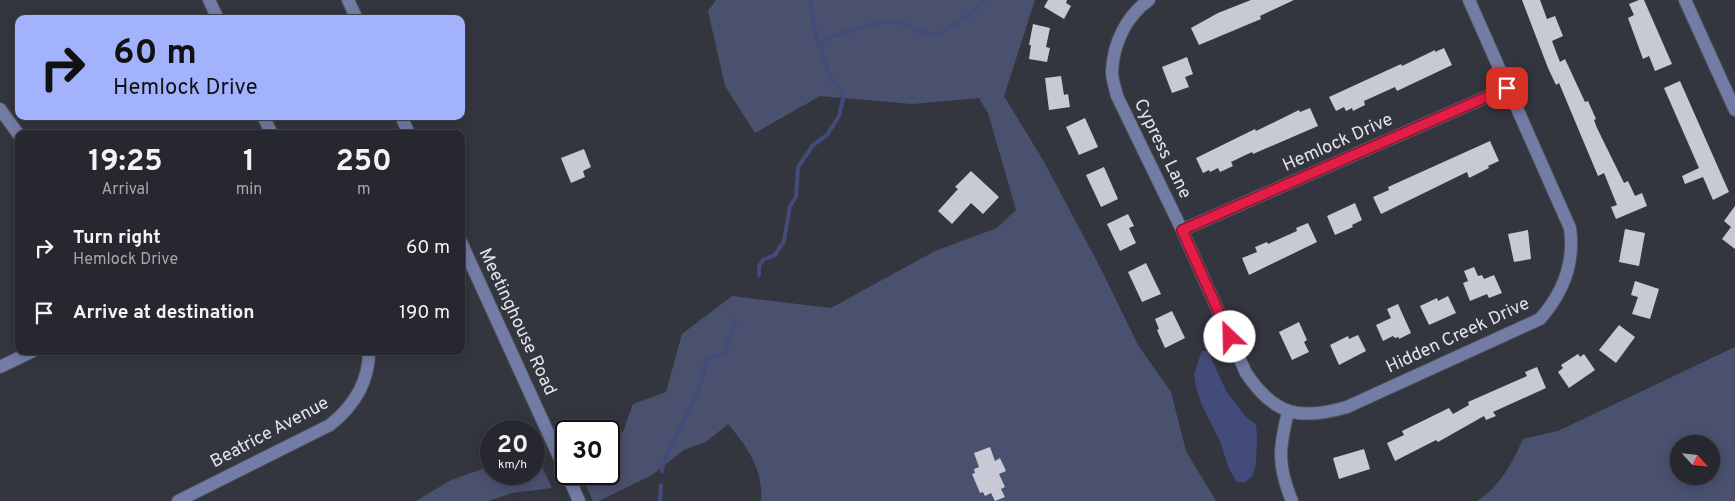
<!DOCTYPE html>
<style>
:root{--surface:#27282f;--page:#33343b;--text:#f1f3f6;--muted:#a4a6aa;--line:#43444b}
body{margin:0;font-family:Overpass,sans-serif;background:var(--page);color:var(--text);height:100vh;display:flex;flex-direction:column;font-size:19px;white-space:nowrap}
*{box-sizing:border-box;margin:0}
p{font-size:16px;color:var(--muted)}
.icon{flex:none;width:28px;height:28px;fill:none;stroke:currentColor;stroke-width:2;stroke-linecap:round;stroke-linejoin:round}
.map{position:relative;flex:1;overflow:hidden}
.side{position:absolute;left:15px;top:130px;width:450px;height:225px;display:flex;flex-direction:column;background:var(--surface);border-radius:10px;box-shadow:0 2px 12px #0003,0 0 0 1px var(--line)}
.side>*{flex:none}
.hud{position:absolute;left:15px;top:15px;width:450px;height:105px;border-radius:10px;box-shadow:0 2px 12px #0003,0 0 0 1px var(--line);background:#a2b2fd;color:#111;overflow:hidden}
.needle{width:32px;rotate:117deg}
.controls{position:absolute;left:1670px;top:435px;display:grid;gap:10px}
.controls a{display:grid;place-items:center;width:50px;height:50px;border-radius:50%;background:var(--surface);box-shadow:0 2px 12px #0003,0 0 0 1px var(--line);font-size:25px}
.speed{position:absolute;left:480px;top:420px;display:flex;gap:10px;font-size:25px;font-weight:700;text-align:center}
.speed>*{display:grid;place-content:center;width:65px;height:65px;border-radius:50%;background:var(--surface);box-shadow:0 2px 12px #0003,0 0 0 1px var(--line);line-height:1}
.speed small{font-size:12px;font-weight:400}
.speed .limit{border:2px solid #111;border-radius:8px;background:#fff;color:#111}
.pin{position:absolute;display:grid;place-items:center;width:42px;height:42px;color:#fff;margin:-21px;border-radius:10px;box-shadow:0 2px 8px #0006}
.me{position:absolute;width:55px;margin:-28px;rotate:336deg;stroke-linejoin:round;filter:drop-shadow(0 0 4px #0008)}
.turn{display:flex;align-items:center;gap:18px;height:105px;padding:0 15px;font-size:22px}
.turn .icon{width:65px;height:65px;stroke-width:2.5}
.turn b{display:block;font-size:35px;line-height:42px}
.eta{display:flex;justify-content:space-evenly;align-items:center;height:85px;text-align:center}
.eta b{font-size:30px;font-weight:700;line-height:35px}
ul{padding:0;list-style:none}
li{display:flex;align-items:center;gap:15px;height:65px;padding:0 15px}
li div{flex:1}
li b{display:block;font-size:19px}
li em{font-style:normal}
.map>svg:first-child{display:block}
.green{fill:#4a516e;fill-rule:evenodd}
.water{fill:#434b7b}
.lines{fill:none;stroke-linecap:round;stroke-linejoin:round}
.stream{stroke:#434b7b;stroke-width:4}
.building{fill:#c7cad5}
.minor-casing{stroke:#50525a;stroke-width:14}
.minor{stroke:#737ca5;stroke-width:12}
.route-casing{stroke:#92132f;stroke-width:12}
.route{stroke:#e11d48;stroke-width:9}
.labels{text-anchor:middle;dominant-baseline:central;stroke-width:5;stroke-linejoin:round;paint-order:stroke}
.street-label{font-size:18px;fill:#e3e4ea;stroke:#34363f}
</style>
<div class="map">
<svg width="1735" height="501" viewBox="0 0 1735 501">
<rect width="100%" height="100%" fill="#34363f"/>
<path class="green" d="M 716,0 L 1035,0 L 1004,96 L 1043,160 L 1101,269 L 1138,345 L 1171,392 L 1186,451 L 1216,501 L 761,501 C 764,471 747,446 728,424 L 706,442 L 684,450 L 652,475 L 599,501 L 593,501 L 582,477 L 583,474 L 609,474 L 609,442 L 623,432 L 633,404 L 666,392 L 682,334 L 732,296 L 831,308 L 935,251 L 997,228 L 1016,210 L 988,113 L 979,98 L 912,104 L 820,96 L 755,133 L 725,86 L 708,11 Z
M 1735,347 L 1735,501 L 1477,501 C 1500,487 1512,463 1523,439 L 1558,431 ZM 1679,444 L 1711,444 L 1711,476 L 1679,476 Z
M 534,454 L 536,454 L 552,488 L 512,493 L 488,501 L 416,501 L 451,480 L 491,466 L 491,474 L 534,474 Z"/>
<path class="water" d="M 1202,351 L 1208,351 L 1226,391 L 1245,416 L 1256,425 L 1257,434 L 1256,464 L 1252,477 L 1245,482 L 1237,482 L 1229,469 L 1220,441 L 1201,403 L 1196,387 L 1194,374 Z"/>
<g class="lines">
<path class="stream" d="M 820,45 L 829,37 L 881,22 L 898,21 L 921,32 L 938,35 C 954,23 973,16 985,0
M 759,275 L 759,266 L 763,260 L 775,255 L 784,241 L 790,206 L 796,197 L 798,167 L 813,145 L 827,135 L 839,116 L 843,99 L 841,90 L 832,82 L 816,36 L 810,0
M 662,471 L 663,465 L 676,435 L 690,410 L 701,383 L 707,359 L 724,354 L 736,320
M 660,501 L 661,485"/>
</g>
<path class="building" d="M 1048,0 L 1067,0 L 1066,3 L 1071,6 L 1064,19 L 1044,7 Z
M 1251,0 L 1294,0 L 1260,16 L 1261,19 L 1199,45 L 1191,28 L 1218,13 Z
M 1522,0 L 1540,0 L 1547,19 L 1555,16 L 1563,36 L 1552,41 L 1560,62 L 1565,59 L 1585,102 L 1588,101 L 1596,119 L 1594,120 L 1597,128 L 1624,183 L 1628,181 L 1635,196 L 1642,193 L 1647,206 L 1616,219 L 1611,207 L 1617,205 L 1604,173 L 1598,176 L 1559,83 L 1556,85 L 1548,68 Z
M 1639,0 L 1644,0 L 1672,64 L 1655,71 L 1649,56 L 1643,59 L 1628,18 L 1634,15 L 1629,4 Z
M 1033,24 L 1050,28 L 1046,47 L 1050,48 L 1047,62 L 1029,59 L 1031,45 L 1029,45 Z
M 1444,48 L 1452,65 L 1397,91 L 1395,87 L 1364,101 L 1365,105 L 1353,111 L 1352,108 L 1346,111 L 1344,107 L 1336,111 L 1329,97 L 1401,64 L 1402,66 L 1435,50 L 1435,52 Z
M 1187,57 L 1193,74 L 1185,77 L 1189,87 L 1172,93 L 1162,67 Z
M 1061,76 L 1064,95 L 1068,94 L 1070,107 L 1049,110 L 1045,78 Z
M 1680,81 L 1729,192 L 1713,200 L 1703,177 L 1685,184 L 1682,176 L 1699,168 L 1664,88 Z
M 1310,108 L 1318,126 L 1253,154 L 1252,152 L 1231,162 L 1233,166 L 1220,172 L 1218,168 L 1210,172 L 1209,170 L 1203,173 L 1196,158 L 1255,129 L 1256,131 L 1299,110 L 1300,112 Z
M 1085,118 L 1098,147 L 1079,155 L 1066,127 Z
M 1490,141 L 1499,161 L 1488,166 L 1489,168 L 1469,178 L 1467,172 L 1381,214 L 1373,197 L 1389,190 L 1388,187 Z
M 584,149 L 591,167 L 583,171 L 585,177 L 571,183 L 561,158 Z
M 1104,167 L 1118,199 L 1101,207 L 1086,175 Z
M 971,171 L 999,197 L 983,214 L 971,203 L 952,224 L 938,211 L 958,189 L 955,187 Z
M 1355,203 L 1362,220 L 1352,225 L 1353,227 L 1335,235 L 1327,216 Z
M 1735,206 L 1735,249 L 1722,239 L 1731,227 L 1724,221 Z
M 1128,214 L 1134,226 L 1129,228 L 1136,243 L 1120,251 L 1107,224 Z
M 1308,223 L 1317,242 L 1249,275 L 1242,258 L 1257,252 L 1255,247 L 1267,242 L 1268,244 L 1297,231 L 1296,228 Z
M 1625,229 L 1645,233 L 1639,266 L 1619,262 Z
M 1528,230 L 1531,259 L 1514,262 L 1508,234 Z
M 1146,263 L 1161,294 L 1142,302 L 1128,272 Z
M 1474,267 L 1478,276 L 1482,275 L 1484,279 L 1494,275 L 1502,293 L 1489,298 L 1487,294 L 1470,301 L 1463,283 L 1468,281 L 1464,271 Z
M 1635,281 L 1659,289 L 1650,319 L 1632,314 L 1638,297 L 1631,295 Z
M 1448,296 L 1456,313 L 1429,325 L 1420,306 L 1437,298 L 1438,301 Z
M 1398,304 L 1411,333 L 1399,339 L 1399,337 L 1395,338 L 1393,336 L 1383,341 L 1376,325 L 1391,318 L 1387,309 Z
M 1172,311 L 1185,338 L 1165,348 L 1157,330 L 1159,329 L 1155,319 Z
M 1299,322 L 1307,340 L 1304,342 L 1309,352 L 1292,360 L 1279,332 Z
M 1619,325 L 1635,337 L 1616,363 L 1599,350 Z
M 1358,335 L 1366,351 L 1339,365 L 1330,345 L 1348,336 L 1349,339 Z
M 1578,354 L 1580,357 L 1584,354 L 1595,370 L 1569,388 L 1558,372 L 1563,368 L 1561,365 Z
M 1537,367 L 1546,388 L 1493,412 L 1496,416 L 1486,420 L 1484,416 L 1438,442 L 1436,440 L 1395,461 L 1387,443 L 1404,435 L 1402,431 L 1449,408 L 1453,414 L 1469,405 L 1468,402 L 1527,376 L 1525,372 Z
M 990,447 L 995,461 L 1000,458 L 1006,471 L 999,474 L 1005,487 L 1001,489 L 1005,497 L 995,501 L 991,493 L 985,496 L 983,492 L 980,493 L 972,474 L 975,473 L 974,469 L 979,467 L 974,453 Z
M 1364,449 L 1370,469 L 1339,479 L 1333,458 Z"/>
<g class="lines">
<g class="minor-casing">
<path id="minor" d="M 209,0 L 218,19
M 348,0 L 357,19
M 1149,0 C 1126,16 1113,44 1112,72 C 1112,79 1115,88 1117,96 L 1182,230 L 1246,373 C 1274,415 1299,421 1347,407 L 1540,319 C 1563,293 1575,263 1570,228 L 1469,0
M 1685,0 L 1735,110
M 0,109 L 19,135
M 263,116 L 272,134
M 401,116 L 409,134
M 1182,230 L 1507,88
M 461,242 L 566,472
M 0,367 L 33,351
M 1288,412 C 1279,448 1277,465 1292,501
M 567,474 L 579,501
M 178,501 L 330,425 C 354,406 369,383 369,351"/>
</g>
<use href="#minor" class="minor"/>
</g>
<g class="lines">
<g class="route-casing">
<path id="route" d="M 1230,337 L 1182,230 L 1507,88"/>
</g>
<use href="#route" class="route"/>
</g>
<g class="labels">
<g class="street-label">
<text transform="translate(1338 143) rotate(-24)">Hemlock Drive</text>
<text transform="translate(1162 149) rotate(64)">Cypress Lane</text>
<text transform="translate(517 322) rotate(65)">Meetinghouse Road</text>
<text transform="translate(1458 336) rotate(-25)">Hidden Creek Drive</text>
<text transform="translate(270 433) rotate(-28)">Beatrice Avenue</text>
</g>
</g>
</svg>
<div class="controls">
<a><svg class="needle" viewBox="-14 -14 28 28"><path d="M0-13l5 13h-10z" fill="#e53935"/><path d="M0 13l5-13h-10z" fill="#a4a6aa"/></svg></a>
</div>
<div class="speed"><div>20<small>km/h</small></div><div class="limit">30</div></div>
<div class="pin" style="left:1507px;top:88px;background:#d93025"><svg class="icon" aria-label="arrive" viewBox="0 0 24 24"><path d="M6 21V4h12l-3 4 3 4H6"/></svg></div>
<svg class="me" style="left:1230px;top:337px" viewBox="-20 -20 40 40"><circle r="19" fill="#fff"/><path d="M0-13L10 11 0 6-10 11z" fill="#e11d48"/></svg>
<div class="hud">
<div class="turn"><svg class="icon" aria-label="right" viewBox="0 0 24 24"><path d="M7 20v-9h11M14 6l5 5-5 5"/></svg><div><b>60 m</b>Hemlock Drive</div></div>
</div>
<section class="side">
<div class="eta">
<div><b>19:25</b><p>Arrival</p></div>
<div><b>1</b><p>min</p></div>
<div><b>250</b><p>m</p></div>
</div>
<ul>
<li><svg class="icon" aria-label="right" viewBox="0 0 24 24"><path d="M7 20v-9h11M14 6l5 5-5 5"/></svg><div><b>Turn right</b><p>Hemlock Drive</p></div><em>60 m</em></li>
<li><svg class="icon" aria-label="arrive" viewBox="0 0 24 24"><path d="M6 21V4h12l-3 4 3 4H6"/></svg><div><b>Arrive at destination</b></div><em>190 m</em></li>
</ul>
</section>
</div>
